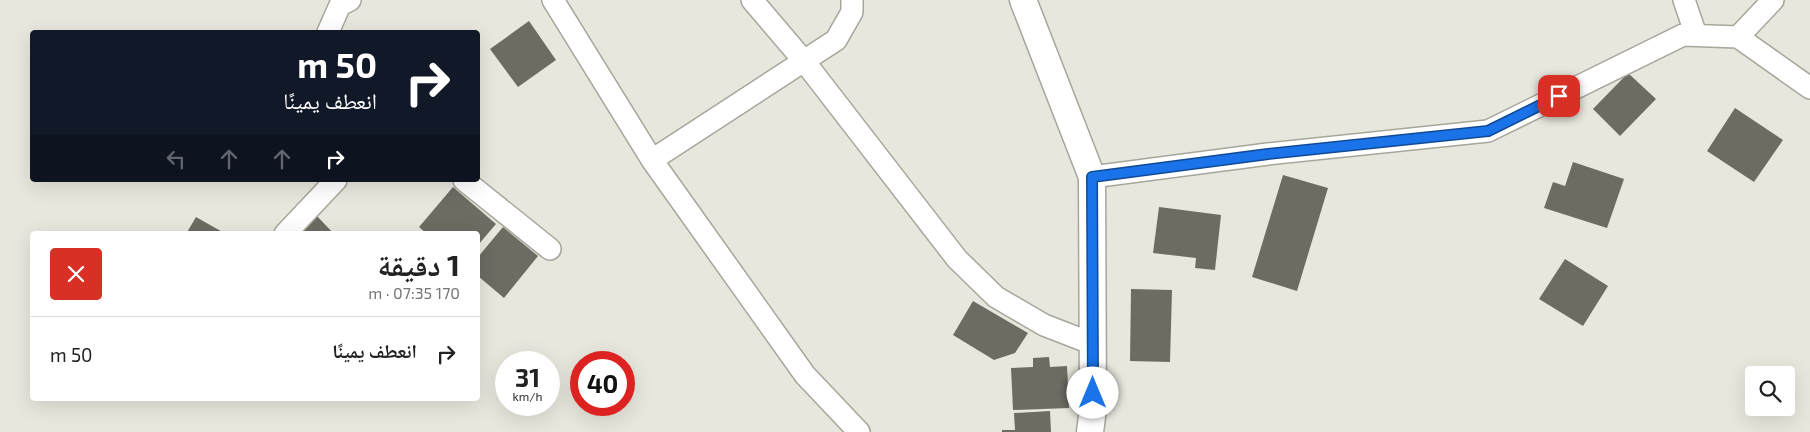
<!DOCTYPE html>
<html lang="ar">
<meta charset="utf-8">
<style>
:root{--surface:#fff;--page:#f2f2f2;--text:#222;--muted:#767676;--line:#e0e0e0}
body{margin:0;font-family:"Exo 2","Noto Naskh Arabic",sans-serif;background:var(--page);color:var(--text);direction:rtl;height:100vh;display:flex;flex-direction:column;font-size:19px;white-space:nowrap}
*{box-sizing:border-box;margin:0}
p{font-size:16px;color:var(--muted)}
.icon{flex:none;width:28px;height:28px;fill:none;stroke:currentColor;stroke-width:2;stroke-linecap:round;stroke-linejoin:round}
.map{position:relative;flex:1;overflow:hidden;direction:ltr}
.sheet{position:absolute;left:30px;top:231px;width:450px;height:170px;display:flex;flex-direction:column;background:var(--surface);border-radius:5px;box-shadow:0 5px 20px #0002;direction:rtl}
.sheet>*{flex:none}
.guide{position:absolute;left:30px;top:30px;width:450px;height:152px;border-radius:5px;box-shadow:0 5px 20px #0002;direction:rtl;background:#111827;color:#fff;overflow:hidden}
.fabs{position:absolute;left:1745px;top:366px;display:grid;gap:10px}
.fabs a{display:grid;place-items:center;width:50px;height:50px;border-radius:5px;background:var(--surface);box-shadow:0 5px 20px #0002;font-size:25px}
.speed{position:absolute;left:495px;top:351px;display:flex;gap:10px;font-size:25px;font-weight:700;text-align:center}
.speed>*{display:grid;place-content:center;width:65px;height:65px;border-radius:50%;background:var(--surface);box-shadow:0 5px 20px #0002;line-height:1}
.speed small{font-size:12px;font-weight:400}
.speed .limit{border:8px solid #d22;background:#fff;color:#111}
.pin{position:absolute;display:grid;place-items:center;width:42px;height:42px;color:#fff;margin:-21px;border-radius:10px;box-shadow:0 2px 8px #0006}
.me{position:absolute;width:55px;margin:-28px;rotate:0deg;stroke-linejoin:round;filter:drop-shadow(0 0 4px #0008)}
.turn{display:flex;align-items:center;gap:18px;height:105px;padding:0 20px;font-size:22px}
.turn .icon{width:65px;height:65px;stroke-width:2.5}
.turn b{display:block;font-size:35px;line-height:42px}
.lanes{display:flex;align-items:center;height:48px;padding:0 20px;background:#0003;justify-content:center;gap:25px;direction:ltr}
.lanes .off{opacity:.35}
.round{display:grid;place-items:center;flex:none;width:52px;height:52px;border-radius:5px;background:var(--page)}
.headline{display:flex;align-items:center;justify-content:space-between;height:85px;padding:0 20px}
h1{font-size:30px;font-weight:700;line-height:38px}
ul{padding:0;list-style:none}
li{display:flex;align-items:center;gap:15px;height:75px;padding:0 20px;border-top:1px solid var(--line)}
li div{flex:1}
li b{display:block;font-size:19px}
li em{font-style:normal}
.map>svg:first-child{display:block}
.building{fill:#6c6c63}
.lines{fill:none;stroke-linecap:round;stroke-linejoin:round}
.minor-casing{stroke:#a6a69b;stroke-width:24}
.tertiary-casing{stroke:#a6a69b;stroke-width:29}
.minor{stroke:#fff;stroke-width:21}
.tertiary{stroke:#fff;stroke-width:26}
.route-casing{stroke:#114b97;stroke-width:12}
.route{stroke:#1a73e8;stroke-width:9}
</style>
<div class="map">
<svg width="1810" height="432" viewBox="0 0 1810 432">
<rect width="100%" height="100%" fill="#e8e7dd"/>
<path class="building" d="M 529,21 L 556,60 L 518,87 L 490,49 Z
M 1628,73 L 1656,99 L 1620,136 L 1593,109 Z
M 1735,108 L 1783,140 L 1754,182 L 1707,151 Z
M 1573,162 L 1624,179 L 1607,228 L 1544,208 L 1553,182 L 1565,186 Z
M 1283,175 L 1328,188 L 1297,291 L 1252,277 Z
M 453,187 L 496,224 L 478,245 L 478,234 L 427,234 L 419,227 Z
M 1159,207 L 1221,215 L 1215,270 L 1195,268 L 1196,258 L 1153,253 Z
M 317,216 L 334,234 L 298,234 Z
M 196,217 L 226,234 L 186,234 Z
M 503,227 L 538,256 L 504,298 L 478,276 L 478,257 Z
M 1565,259 L 1608,286 L 1583,326 L 1539,299 Z
M 1131,289 L 1172,290 L 1170,362 L 1130,361 Z
M 973,301 L 1028,333 L 1015,353 L 994,360 L 953,335 Z
M 1049,357 L 1050,367 L 1067,366 L 1069,408 L 1013,410 L 1011,368 L 1033,367 L 1033,358 Z
M 1050,411 L 1051,432 L 1002,432 L 1002,430 L 1015,430 L 1014,413 Z"/>
<g class="lines">
<g class="minor-casing">
<path id="minor" d="M 553,0 L 652,160 L 805,375 L 859,432
M 752,0 L 804,61 L 957,259 L 996,297 L 1044,325 L 1093,344
M 1684,0 L 1696,35
M 328,32 L 340,5 L 350,0
M 1738,37 L 1810,88
M 652,160 L 836,40 L 852,12 L 852,0
M 1092,177 L 1268,154 L 1488,131 L 1683,35 L 1738,37 L 1773,0
M 464,180 L 550,249
M 285,234 L 336,180"/>
</g>
<g class="tertiary-casing">
<path id="tertiary" d="M 1023,0 L 1092,177 L 1093,409 L 1090,432"/>
</g>
<use href="#minor" class="minor"/>
<use href="#tertiary" class="tertiary"/>
</g>
<g class="lines">
<g class="route-casing">
<path id="route" d="M 1093,393 L 1092,177 L 1268,154 L 1488,131 L 1559,96"/>
</g>
<use href="#route" class="route"/>
</g>
</svg>
<div class="fabs">
<a><svg class="icon" aria-label="search" viewBox="0 0 24 24"><circle cx="10" cy="10" r="6"/><path d="M15 15l6 6"/></svg></a>
</div>
<div class="speed"><div>31<small>km/h</small></div><div class="limit">40</div></div>
<div class="pin" style="left:1559px;top:96px;background:#d93025"><svg class="icon" aria-label="arrive" viewBox="0 0 24 24"><path d="M6 21V4h12l-3 4 3 4H6"/></svg></div>
<svg class="me" style="left:1093px;top:393px" viewBox="-20 -20 40 40"><circle r="19" fill="#fff"/><path d="M0-13L10 11 0 6-10 11z" fill="#1a73e8"/></svg>
<div class="guide">
<div class="turn"><svg class="icon" aria-label="right" viewBox="0 0 24 24"><path d="M7 20v-9h11M14 6l5 5-5 5"/></svg><div><b>50 m</b>انعطف يمينًا</div></div>
<div class="lanes"><svg class="icon off" aria-label="left" viewBox="0 0 24 24"><path d="M17 20v-9H6M10 6l-5 5 5 5"/></svg><svg class="icon off" aria-label="ahead" viewBox="0 0 24 24"><path d="M12 20V5M6 11l6-6 6 6"/></svg><svg class="icon off" aria-label="ahead" viewBox="0 0 24 24"><path d="M12 20V5M6 11l6-6 6 6"/></svg><svg class="icon" aria-label="right" viewBox="0 0 24 24"><path d="M7 20v-9h11M14 6l5 5-5 5"/></svg></div>
</div>
<section class="sheet">
<div class="headline"><div><h1>1 دقيقة</h1><p>170 m · 07:35</p></div><a class="round" style="background:#d93025;color:#fff"><svg class="icon" aria-label="close" viewBox="0 0 24 24"><path d="M6 6l12 12M18 6L6 18"/></svg></a></div>
<ul>
<li><svg class="icon" aria-label="right" viewBox="0 0 24 24"><path d="M7 20v-9h11M14 6l5 5-5 5"/></svg><div><b>انعطف يمينًا</b></div><em>50 m</em></li>
</ul>
</section>
</div>
